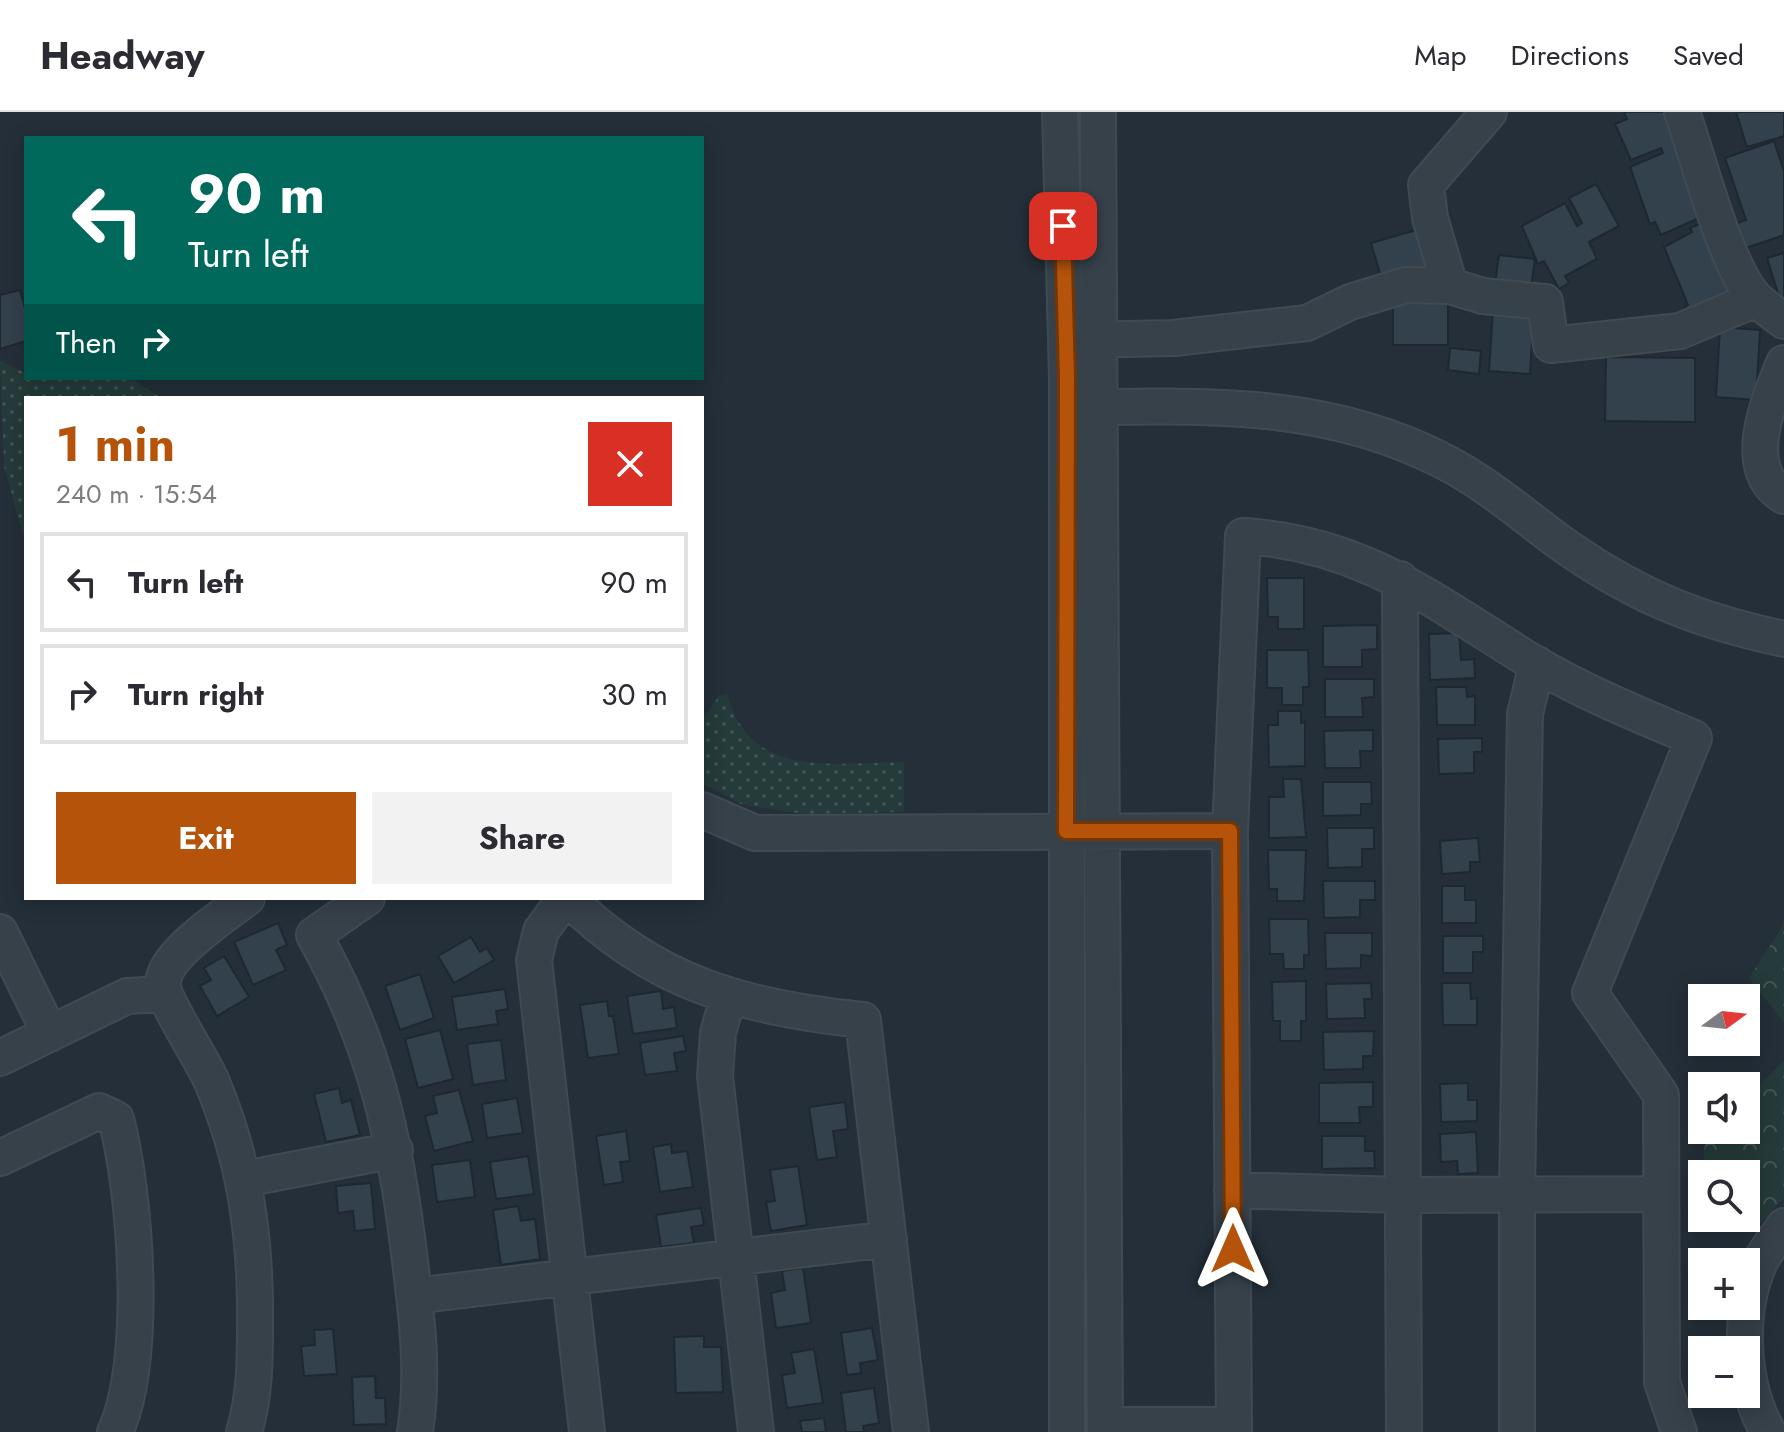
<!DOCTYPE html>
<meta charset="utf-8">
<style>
:root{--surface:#fff;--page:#f2f2f3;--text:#2b2b33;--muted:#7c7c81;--line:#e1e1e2;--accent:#b45309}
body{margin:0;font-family:Jost,sans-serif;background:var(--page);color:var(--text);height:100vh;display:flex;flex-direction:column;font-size:30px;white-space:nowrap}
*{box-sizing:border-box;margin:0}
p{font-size:26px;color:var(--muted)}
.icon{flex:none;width:44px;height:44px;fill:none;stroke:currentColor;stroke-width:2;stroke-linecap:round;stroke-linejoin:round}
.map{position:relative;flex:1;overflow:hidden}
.side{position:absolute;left:24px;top:284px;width:680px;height:504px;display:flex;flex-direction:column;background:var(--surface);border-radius:0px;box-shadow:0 4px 20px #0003}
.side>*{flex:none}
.banner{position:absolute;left:24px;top:24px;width:680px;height:244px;border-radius:0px;box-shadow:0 4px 20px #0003;background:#00695c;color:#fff;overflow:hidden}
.needle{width:52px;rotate:75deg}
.controls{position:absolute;left:1688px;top:872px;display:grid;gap:16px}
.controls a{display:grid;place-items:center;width:72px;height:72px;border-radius:0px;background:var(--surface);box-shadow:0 4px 20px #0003;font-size:40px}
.pin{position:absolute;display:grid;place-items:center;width:68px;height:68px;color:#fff;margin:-34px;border-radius:16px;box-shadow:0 4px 12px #0006}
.me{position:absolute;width:88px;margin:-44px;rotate:0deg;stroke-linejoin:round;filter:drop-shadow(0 0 6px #0008)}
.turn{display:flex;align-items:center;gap:28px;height:168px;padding:0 32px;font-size:36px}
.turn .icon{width:104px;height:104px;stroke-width:2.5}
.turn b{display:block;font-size:56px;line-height:68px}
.then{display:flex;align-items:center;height:76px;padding:0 32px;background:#0003;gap:16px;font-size:30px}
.round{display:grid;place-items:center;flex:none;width:84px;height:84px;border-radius:0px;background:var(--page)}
.summary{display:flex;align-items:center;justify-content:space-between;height:136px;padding:0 32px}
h1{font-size:48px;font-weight:700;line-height:60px;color:var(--accent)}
.primary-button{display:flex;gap:16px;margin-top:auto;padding:16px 32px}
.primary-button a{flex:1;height:92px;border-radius:0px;background:var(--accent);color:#fff;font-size:32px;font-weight:700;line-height:92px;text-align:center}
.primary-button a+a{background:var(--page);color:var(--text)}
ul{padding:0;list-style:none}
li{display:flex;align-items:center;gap:24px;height:100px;margin:0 16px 12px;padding:0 16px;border:4px solid var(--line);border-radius:0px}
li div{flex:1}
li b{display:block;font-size:30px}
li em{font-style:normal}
header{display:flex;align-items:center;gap:48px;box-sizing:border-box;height:112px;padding:0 40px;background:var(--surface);border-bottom:2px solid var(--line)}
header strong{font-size:38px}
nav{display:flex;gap:44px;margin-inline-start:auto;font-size:28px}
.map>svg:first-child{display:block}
.green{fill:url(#green-dots)}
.forest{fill:url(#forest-crowns)}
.building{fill:#33414d;stroke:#1e2830;stroke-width:2}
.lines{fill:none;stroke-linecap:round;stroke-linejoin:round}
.minor-casing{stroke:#404a52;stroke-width:38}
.minor{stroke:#37414a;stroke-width:34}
.route-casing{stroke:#753606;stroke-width:20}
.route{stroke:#b45309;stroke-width:14}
</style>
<header>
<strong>Headway</strong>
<nav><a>Map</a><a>Directions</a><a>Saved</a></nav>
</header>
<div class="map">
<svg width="1784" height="1320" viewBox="0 0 1784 1320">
<defs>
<pattern id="green-dots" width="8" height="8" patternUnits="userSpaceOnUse" patternTransform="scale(2)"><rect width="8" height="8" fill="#253a3a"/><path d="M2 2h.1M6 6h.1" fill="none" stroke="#425555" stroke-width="1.8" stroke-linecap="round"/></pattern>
<pattern id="forest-crowns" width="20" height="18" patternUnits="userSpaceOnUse" patternTransform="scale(2)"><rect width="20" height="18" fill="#253a3a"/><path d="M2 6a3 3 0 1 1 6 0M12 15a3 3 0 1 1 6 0" fill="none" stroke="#425555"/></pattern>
</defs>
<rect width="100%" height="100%" fill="#242f39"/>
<path class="green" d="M 0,249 L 26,261 L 26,266 L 130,266 L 161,286 L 26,286 L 26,434 L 4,354 Z
M 727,582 C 751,669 833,650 904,650 L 904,700 L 805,702 L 743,693 L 702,671 L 702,609 L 719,584 Z"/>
<path class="forest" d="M 1784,805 L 1784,911 L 1749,866 L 1782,815 Z
M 1784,949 L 1784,1086 L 1755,1117 L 1744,1106 L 1746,1062 L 1703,1062 L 1705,1027 L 1721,1018 L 1746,1018 L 1746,987 Z"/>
<path class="building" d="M 1624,0 L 1674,0 L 1708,102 L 1661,123 L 1655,110 L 1650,112 L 1630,55 L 1663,41 L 1661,36 L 1631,48 L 1615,12 L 1627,7 Z
M 1736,0 L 1784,0 L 1784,24 L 1747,35 Z
M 1774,29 L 1784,59 L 1784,123 L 1743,137 L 1735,112 L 1746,108 L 1725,46 Z
M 1596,72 L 1619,114 L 1589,130 L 1597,147 L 1565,164 L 1569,171 L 1559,177 L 1544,149 L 1538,152 L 1522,114 L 1565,91 L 1577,114 L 1582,111 L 1569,86 Z
M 1709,108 L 1739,185 L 1689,205 L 1685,194 L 1688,193 L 1664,135 L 1692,120 L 1690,116 Z
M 1423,116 L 1433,153 L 1382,168 L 1371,131 Z
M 1784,141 L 1784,190 L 1781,191 L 1767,146 Z
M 1499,143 L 1535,147 L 1531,175 L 1495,171 Z
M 20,178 L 26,200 L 26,229 L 0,237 L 0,183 Z
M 1448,188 L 1448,233 L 1393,233 L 1393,189 Z
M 1493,198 L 1534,201 L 1530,262 L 1489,259 Z
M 1720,215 L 1760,218 L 1756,288 L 1716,285 Z
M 1450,236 L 1481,239 L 1479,262 L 1448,258 Z
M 1606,245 L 1695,246 L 1695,310 L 1605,309 Z
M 1267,466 L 1304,466 L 1304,517 L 1278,517 L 1278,505 L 1268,505 Z
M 1377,513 L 1377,537 L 1362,538 L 1362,555 L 1323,555 L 1323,514 Z
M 1459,521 L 1461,548 L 1474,547 L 1475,566 L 1430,568 L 1429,522 Z
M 1267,538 L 1308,538 L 1309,575 L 1303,575 L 1303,593 L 1282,593 L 1282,576 L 1267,576 Z
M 1325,567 L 1374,567 L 1374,585 L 1362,586 L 1363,605 L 1325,605 Z
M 1436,575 L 1466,575 L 1467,585 L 1475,584 L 1475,613 L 1437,613 Z
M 1278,599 L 1301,599 L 1301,611 L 1305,610 L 1305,654 L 1269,655 L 1268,613 L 1278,613 Z
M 1373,618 L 1373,639 L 1360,639 L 1361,656 L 1325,656 L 1324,619 Z
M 1482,626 L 1482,640 L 1474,640 L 1474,661 L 1439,662 L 1438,627 Z
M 1283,667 L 1301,667 L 1306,725 L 1269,726 L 1269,685 L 1284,685 Z
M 1323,670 L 1371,670 L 1372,692 L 1361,692 L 1361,703 L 1323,704 Z
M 1327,716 L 1374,716 L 1374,737 L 1362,737 L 1362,755 L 1328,756 Z
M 1478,726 L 1480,750 L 1470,750 L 1470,760 L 1442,762 L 1440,729 Z
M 1268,738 L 1306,738 L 1304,789 L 1277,789 L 1277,777 L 1269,777 Z
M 1323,769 L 1375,769 L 1375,788 L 1360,788 L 1360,805 L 1324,806 Z
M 1442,774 L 1465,774 L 1465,788 L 1476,788 L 1476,811 L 1442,811 Z
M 1269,807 L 1308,807 L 1309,843 L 1304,843 L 1304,857 L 1284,857 L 1283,842 L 1270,842 Z
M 278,811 L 287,833 L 276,838 L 286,858 L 253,873 L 234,830 Z
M 1325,821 L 1372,821 L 1372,844 L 1361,843 L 1361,856 L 1326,857 Z
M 1443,824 L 1483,824 L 1483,840 L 1473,840 L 1473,861 L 1443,861 Z
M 471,825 L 480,840 L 487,836 L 494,848 L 454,871 L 438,844 Z
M 224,844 L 249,885 L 217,904 L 200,874 L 211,868 L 204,856 Z
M 420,862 L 434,906 L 400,918 L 385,874 Z
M 1306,869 L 1306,909 L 1301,909 L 1301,929 L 1280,929 L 1280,909 L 1273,909 L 1272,870 Z
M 1371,871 L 1372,887 L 1364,887 L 1365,906 L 1327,907 L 1326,872 Z
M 1442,871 L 1470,871 L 1471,887 L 1477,886 L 1477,913 L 1443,913 Z
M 505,877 L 508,897 L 496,899 L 498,912 L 457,918 L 452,885 Z
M 661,879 L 663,897 L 674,895 L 677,916 L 633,922 L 627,884 Z
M 607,889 L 609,904 L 613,904 L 619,942 L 588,946 L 580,893 Z
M 440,918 L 453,967 L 418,976 L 405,927 Z
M 1374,919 L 1373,944 L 1363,944 L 1363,957 L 1324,958 L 1323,920 Z
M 683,924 L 686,939 L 674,941 L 677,959 L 645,963 L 640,931 Z
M 501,928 L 506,968 L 473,973 L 467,932 Z
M 1373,970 L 1373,995 L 1359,995 L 1360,1011 L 1319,1011 L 1319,971 Z
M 1468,971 L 1468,988 L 1477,988 L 1477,1009 L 1441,1010 L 1440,972 Z
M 339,976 L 342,991 L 351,988 L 360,1023 L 326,1030 L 314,982 Z
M 459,978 L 473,1029 L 434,1039 L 425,1004 L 437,1001 L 433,984 Z
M 517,986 L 523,1021 L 487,1026 L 482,992 Z
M 845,990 L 848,1017 L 833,1019 L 837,1045 L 817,1048 L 809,995 Z
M 626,1019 L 630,1049 L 620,1050 L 623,1070 L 604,1073 L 596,1024 Z
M 1476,1020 L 1478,1061 L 1458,1062 L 1457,1049 L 1441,1050 L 1440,1022 Z
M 1322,1024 L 1365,1024 L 1365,1039 L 1374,1039 L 1375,1056 L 1322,1057 Z
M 671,1032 L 672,1041 L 687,1039 L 693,1075 L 660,1080 L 653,1035 Z
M 528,1044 L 534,1082 L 496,1087 L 490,1050 Z
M 470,1048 L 475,1085 L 437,1090 L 432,1053 Z
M 798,1054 L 807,1113 L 771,1119 L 766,1090 L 775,1089 L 770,1058 Z
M 371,1071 L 375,1117 L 355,1119 L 353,1099 L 338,1101 L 336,1074 Z
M 518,1094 L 521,1109 L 535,1107 L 540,1147 L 501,1153 L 493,1098 Z
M 701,1096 L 704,1113 L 691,1115 L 694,1131 L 661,1135 L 656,1103 Z
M 803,1156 L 811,1211 L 776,1216 L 771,1181 L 785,1178 L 782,1159 Z
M 872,1216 L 878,1248 L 860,1251 L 861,1261 L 847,1263 L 841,1221 Z
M 333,1217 L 337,1262 L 304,1264 L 301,1234 L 315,1233 L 314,1218 Z
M 704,1224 L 704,1235 L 721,1235 L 723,1280 L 676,1281 L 674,1225 Z
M 814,1237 L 823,1291 L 787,1296 L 782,1263 L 795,1261 L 791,1241 Z
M 375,1264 L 376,1286 L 385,1286 L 386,1312 L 354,1313 L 352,1265 Z
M 874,1276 L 879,1311 L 863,1314 L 864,1320 L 846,1320 L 841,1281 Z
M 824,1306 L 826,1320 L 802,1320 L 800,1309 Z"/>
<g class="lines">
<g class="minor-casing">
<path id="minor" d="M 1060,0 L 1067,267 L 1067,1320
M 1098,0 L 1105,1320
M 1682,0 C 1699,47 1724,151 1755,186 C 1763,194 1775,202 1784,209
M 1450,174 L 1430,106 L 1426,73 L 1489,0
M 1079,228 L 1174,226 L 1307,211 L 1350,190 L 1406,173 L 1450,174 L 1483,184 L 1545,190 L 1551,233 L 1680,219 L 1756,187
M 1784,251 C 1769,287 1739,358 1784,384
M 1102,295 C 1222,293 1336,293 1445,350 C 1490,373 1527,407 1568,436 C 1640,486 1700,509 1784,527
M 1400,467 L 1404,1320
M 702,698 L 755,721 L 1230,719
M 367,786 L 314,823 C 376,934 395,1024 410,1149 C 417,1206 424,1263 415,1320
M 565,786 L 541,819 L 534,848 L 587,1320
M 568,786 C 654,872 746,896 863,908 L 911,1320
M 0,820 L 50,922
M 728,885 L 718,921 L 715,964 L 756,1320
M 0,946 L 127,884 L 164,882
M 0,1046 L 99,999 L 116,1007 C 136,1082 148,1250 115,1320
M 244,1067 L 395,1038
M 1232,1078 L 1402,1083 L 1659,1082
M 414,1184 L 889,1127
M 1105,1313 L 1234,1313
M 244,1320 C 255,1284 255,1248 255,1211 C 256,1126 245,1047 211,968 C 202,947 162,887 163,871 C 164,842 225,803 247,786
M 1234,1320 L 1230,719 L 1243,424 C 1364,431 1436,491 1534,551 C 1585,581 1640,603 1694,626 L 1590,881 L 1661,983 L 1662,1270 L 1679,1320
M 1517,1320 L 1517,1083 L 1525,602 L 1537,552
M 1768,1320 C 1741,1273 1737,1201 1760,1150 C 1766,1138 1776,1126 1784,1114"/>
</g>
<use href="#minor" class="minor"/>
</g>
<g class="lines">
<g class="route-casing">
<path id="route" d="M 1063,114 L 1067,267 L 1066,719 L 1230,719 L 1233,1137"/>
</g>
<use href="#route" class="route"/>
</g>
</svg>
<div class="controls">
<a><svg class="needle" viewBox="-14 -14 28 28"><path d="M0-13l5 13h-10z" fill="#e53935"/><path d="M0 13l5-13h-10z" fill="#7c7c81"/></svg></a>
<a><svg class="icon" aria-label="sound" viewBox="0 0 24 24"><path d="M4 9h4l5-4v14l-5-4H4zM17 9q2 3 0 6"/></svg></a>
<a><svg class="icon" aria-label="search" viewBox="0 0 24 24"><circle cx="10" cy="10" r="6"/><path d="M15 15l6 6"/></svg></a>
<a>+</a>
<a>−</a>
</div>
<div class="pin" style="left:1063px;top:114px;background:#d93025"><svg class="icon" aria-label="arrive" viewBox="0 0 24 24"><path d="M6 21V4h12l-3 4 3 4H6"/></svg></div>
<svg class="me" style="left:1233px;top:1137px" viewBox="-20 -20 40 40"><path d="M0-17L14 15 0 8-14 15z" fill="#b45309" stroke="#fff" stroke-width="4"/></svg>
<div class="banner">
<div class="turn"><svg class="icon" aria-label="left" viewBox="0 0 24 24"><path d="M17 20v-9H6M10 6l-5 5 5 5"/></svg><div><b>90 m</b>Turn left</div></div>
<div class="then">Then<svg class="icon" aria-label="right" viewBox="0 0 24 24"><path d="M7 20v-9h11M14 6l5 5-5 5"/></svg></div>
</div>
<section class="side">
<div class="summary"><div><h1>1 min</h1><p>240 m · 15:54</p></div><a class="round" style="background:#d93025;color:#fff"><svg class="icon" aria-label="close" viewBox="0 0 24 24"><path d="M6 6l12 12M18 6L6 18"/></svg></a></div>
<ul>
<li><svg class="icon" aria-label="left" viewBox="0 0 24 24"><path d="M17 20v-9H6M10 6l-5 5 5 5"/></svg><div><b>Turn left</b></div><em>90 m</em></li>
<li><svg class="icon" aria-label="right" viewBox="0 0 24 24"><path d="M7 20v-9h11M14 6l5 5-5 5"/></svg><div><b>Turn right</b></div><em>30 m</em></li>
</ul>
<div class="primary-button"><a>Exit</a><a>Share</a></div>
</section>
</div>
